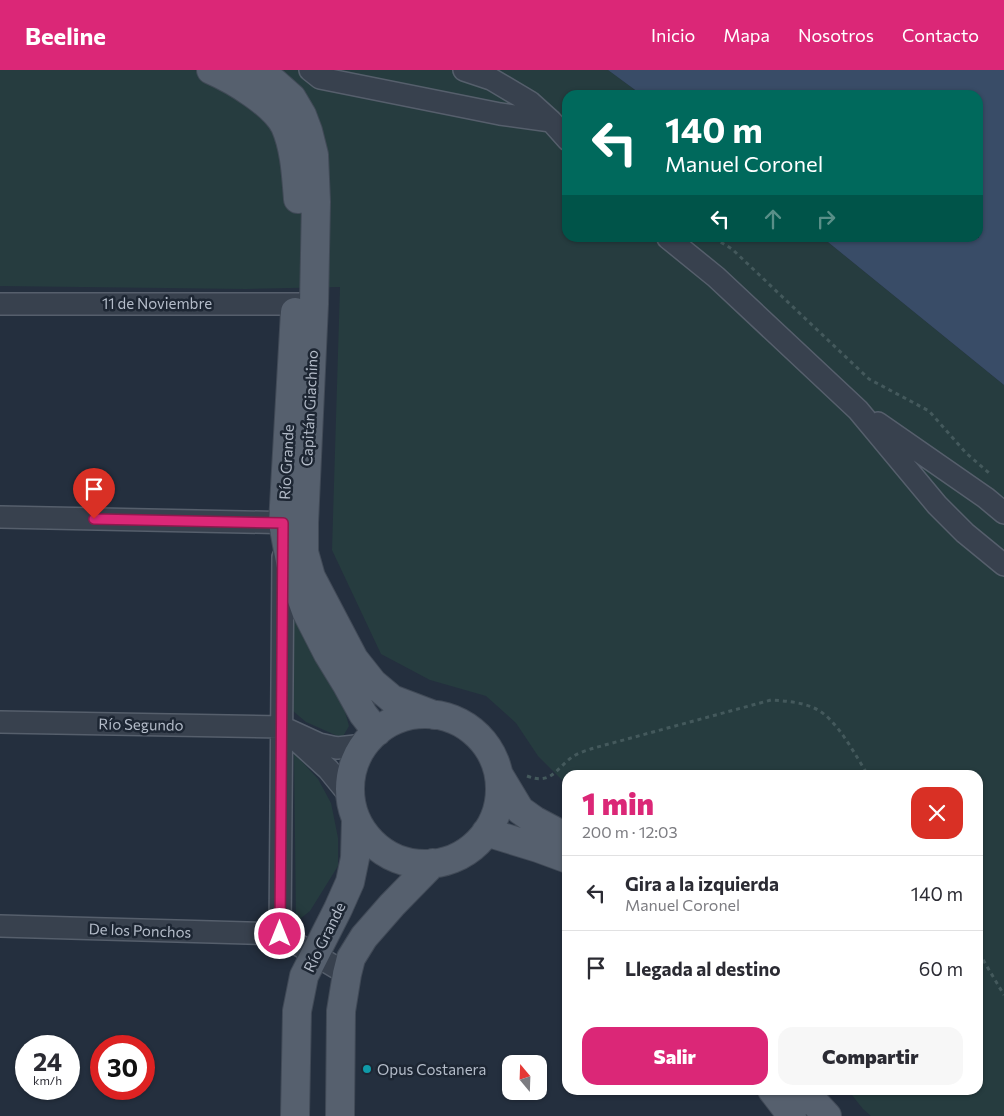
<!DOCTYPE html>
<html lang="es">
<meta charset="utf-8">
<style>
:root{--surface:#fff;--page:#f7f7f7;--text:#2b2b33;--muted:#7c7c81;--line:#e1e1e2;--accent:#db2777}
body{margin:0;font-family:Commissioner,sans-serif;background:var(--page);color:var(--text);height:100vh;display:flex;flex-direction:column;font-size:19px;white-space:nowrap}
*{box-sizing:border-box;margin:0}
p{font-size:16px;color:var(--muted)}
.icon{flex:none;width:28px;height:28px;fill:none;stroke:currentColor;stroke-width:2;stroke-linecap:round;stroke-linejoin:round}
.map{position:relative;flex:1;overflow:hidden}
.drawer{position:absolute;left:562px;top:700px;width:421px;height:325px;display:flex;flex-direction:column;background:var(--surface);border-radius:15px;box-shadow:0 1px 4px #0004}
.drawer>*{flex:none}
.top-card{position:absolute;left:562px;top:20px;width:421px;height:152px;border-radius:15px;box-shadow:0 1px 4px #0004;background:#00695c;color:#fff;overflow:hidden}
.needle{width:32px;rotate:341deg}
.fabs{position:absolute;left:502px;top:985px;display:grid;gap:10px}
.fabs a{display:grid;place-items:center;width:45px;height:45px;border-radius:10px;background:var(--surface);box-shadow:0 1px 4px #0004;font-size:25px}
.speed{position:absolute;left:15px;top:965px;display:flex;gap:10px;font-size:25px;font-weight:700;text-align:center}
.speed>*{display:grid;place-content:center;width:65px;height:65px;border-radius:50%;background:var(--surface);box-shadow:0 1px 4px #0004;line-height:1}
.speed small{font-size:12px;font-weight:400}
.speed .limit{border:8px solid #d22;background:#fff;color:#111}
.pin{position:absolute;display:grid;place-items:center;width:42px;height:42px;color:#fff;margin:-51px -21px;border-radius:50% 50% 50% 0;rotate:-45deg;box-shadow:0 0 5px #0007}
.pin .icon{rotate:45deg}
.me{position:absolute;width:55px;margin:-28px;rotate:0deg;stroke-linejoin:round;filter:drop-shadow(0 0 4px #0008)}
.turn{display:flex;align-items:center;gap:18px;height:105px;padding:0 20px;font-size:22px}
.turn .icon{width:65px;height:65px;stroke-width:2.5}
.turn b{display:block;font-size:35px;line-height:42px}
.lanes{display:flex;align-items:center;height:48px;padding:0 20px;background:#0003;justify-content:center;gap:25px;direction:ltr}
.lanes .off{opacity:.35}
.round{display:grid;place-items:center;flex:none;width:52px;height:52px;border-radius:15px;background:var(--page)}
.head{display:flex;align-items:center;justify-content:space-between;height:85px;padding:0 20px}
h1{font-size:30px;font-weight:800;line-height:38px;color:var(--accent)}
.cta{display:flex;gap:10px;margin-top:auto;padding:10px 20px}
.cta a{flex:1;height:58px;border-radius:15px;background:var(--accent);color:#fff;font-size:20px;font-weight:800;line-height:58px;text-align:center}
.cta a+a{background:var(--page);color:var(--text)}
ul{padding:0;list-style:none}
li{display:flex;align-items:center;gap:15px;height:75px;padding:0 20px;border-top:1px solid var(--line)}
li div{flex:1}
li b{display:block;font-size:19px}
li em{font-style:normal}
header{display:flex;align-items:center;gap:30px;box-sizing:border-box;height:70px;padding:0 25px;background:var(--accent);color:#fff}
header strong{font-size:24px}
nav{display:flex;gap:28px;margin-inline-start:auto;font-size:18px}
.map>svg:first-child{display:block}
.green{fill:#263c3f}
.water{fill:#394c67}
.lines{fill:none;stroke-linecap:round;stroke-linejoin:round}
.minor-casing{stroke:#565f6c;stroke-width:24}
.major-casing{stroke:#414a57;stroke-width:30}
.path{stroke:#44595c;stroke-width:3;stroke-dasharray:4 4;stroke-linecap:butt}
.minor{stroke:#38414e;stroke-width:21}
.major{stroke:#56606e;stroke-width:28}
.route-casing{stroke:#8e194d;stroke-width:12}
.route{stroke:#db2777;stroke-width:9}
.culture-dot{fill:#0f9aa8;stroke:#1d2633;stroke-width:2}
.labels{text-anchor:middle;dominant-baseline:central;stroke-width:5;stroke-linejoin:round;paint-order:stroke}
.street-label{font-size:15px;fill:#b4bcc9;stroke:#1d2633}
.poi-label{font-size:15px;fill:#b4bcc9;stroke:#1d2633;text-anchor:start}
</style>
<header>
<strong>Beeline</strong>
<nav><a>Inicio</a><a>Mapa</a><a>Nosotros</a><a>Contacto</a></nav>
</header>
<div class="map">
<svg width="1004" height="1046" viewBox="0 0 1004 1046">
<rect width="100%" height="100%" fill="#242f3e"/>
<path class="green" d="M 0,0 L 608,0 L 642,25 L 568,25 L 568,168 L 823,168 L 1004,315 L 1004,1046 L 871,1046 L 863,1039 L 848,1020 L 979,1020 L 979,705 L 568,705 L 567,715 L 538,686 L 516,653 L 486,626 L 430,610 L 381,584 L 332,480 L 340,217 L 246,219 L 0,216 Z
M 294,540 L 323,603 L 342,631 L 349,656 L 342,668 L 306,652 L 293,641 Z
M 294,683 L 318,709 L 331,733 L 338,768 L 338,796 L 310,841 L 296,852 Z"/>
<path class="water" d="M 608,0 L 1004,0 L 1004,315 L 823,168 L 979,168 L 979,25 L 642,25 Z"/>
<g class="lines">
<g class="minor-casing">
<path id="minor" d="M 310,0 L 320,8 L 500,44 L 551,51
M 464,0 L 491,9 L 530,32 L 551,51 L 568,70
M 668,168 L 716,207 L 858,340 L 937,435 L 965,463 L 1004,495
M 0,234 L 312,234
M 878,353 L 986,428 L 1004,443
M 0,447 L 298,453
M 0,652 L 282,657 L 319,674 L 337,678 L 364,675
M 295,669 L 328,699 L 350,726
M 0,856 L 280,864 L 347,904
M 280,864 L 283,487"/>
</g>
<g class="major-casing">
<path id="major" d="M 211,0 C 234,10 274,34 285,56 C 295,79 296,105 298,129
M 253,0 L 274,12 L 292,28 L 302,45 L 308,61 L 314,85 L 316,132 L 314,234 L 304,453 L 304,482 L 311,507 L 354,589 L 373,613 L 392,629 L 434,645
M 295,242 L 283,453 L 292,502 L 306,541 L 328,584 L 347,615 L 363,644 L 377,662
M350 719a75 75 0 1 1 150 0a75 75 0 1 1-150 0Z
M 499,705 L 520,740 L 534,750 L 568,768
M 486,762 L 538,778 L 568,789
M 772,1020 L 792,1046
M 803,1020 L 827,1046
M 295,1046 L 297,941 L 304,906 L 338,839 L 350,812 L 355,788 L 356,750
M 340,1046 L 341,941 L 347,904 L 351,888 L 364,867 L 392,835 L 433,793"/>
</g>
<path class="path" d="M 714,168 L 732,179 L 869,309 L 929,341 L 966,383 L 989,403
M 527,706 C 551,715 555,700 572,687 C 578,683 587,680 594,678 L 771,630 C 786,631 801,632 814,638 C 836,647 855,685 868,705
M 979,883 L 1004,925"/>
<use href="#minor" class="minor"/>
<use href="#major" class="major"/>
</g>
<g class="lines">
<g class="route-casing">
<path id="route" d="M 94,449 L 283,453 L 280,864"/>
</g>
<use href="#route" class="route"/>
</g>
<circle class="culture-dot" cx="367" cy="999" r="5"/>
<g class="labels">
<g class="street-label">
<text x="157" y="233">11 de Noviembre</text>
<text transform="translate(309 338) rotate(-87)">Capitán Giachino</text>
<text transform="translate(286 392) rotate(-87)">Río Grande</text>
<text transform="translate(141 654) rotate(1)">Río Segundo</text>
<text transform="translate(140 860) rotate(2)">De los Ponchos</text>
<text transform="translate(324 867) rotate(-64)">Río Grande</text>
</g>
<g class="poi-label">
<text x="377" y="999">Opus Costanera</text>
</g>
</g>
</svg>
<div class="fabs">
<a><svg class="needle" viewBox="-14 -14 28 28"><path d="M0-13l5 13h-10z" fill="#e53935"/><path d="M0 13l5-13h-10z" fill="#7c7c81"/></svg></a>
</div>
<div class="speed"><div>24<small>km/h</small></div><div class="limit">30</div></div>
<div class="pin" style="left:94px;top:449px;background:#d93025"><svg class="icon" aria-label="arrive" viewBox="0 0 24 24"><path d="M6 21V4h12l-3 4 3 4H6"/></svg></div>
<svg class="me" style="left:280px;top:864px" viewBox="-20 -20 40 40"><circle r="17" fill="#db2777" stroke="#fff" stroke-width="3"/><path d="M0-11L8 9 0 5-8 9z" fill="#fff"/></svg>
<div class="top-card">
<div class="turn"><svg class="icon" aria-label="left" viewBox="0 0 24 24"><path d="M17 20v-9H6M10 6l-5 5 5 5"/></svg><div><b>140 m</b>Manuel Coronel</div></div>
<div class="lanes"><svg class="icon" aria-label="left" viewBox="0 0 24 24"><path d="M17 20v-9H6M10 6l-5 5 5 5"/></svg><svg class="icon off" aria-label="ahead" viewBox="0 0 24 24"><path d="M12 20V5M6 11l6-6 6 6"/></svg><svg class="icon off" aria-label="right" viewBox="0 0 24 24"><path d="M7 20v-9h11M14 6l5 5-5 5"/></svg></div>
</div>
<section class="drawer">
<div class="head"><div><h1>1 min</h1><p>200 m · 12:03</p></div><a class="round" style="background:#d93025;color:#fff"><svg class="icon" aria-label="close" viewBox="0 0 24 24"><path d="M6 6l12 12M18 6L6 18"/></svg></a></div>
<ul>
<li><svg class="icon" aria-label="left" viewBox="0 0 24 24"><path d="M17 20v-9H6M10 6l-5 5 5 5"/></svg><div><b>Gira a la izquierda</b><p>Manuel Coronel</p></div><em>140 m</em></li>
<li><svg class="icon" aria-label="arrive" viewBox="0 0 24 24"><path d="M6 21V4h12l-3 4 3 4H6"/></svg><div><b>Llegada al destino</b></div><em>60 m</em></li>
</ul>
<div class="cta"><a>Salir</a><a>Compartir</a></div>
</section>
</div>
